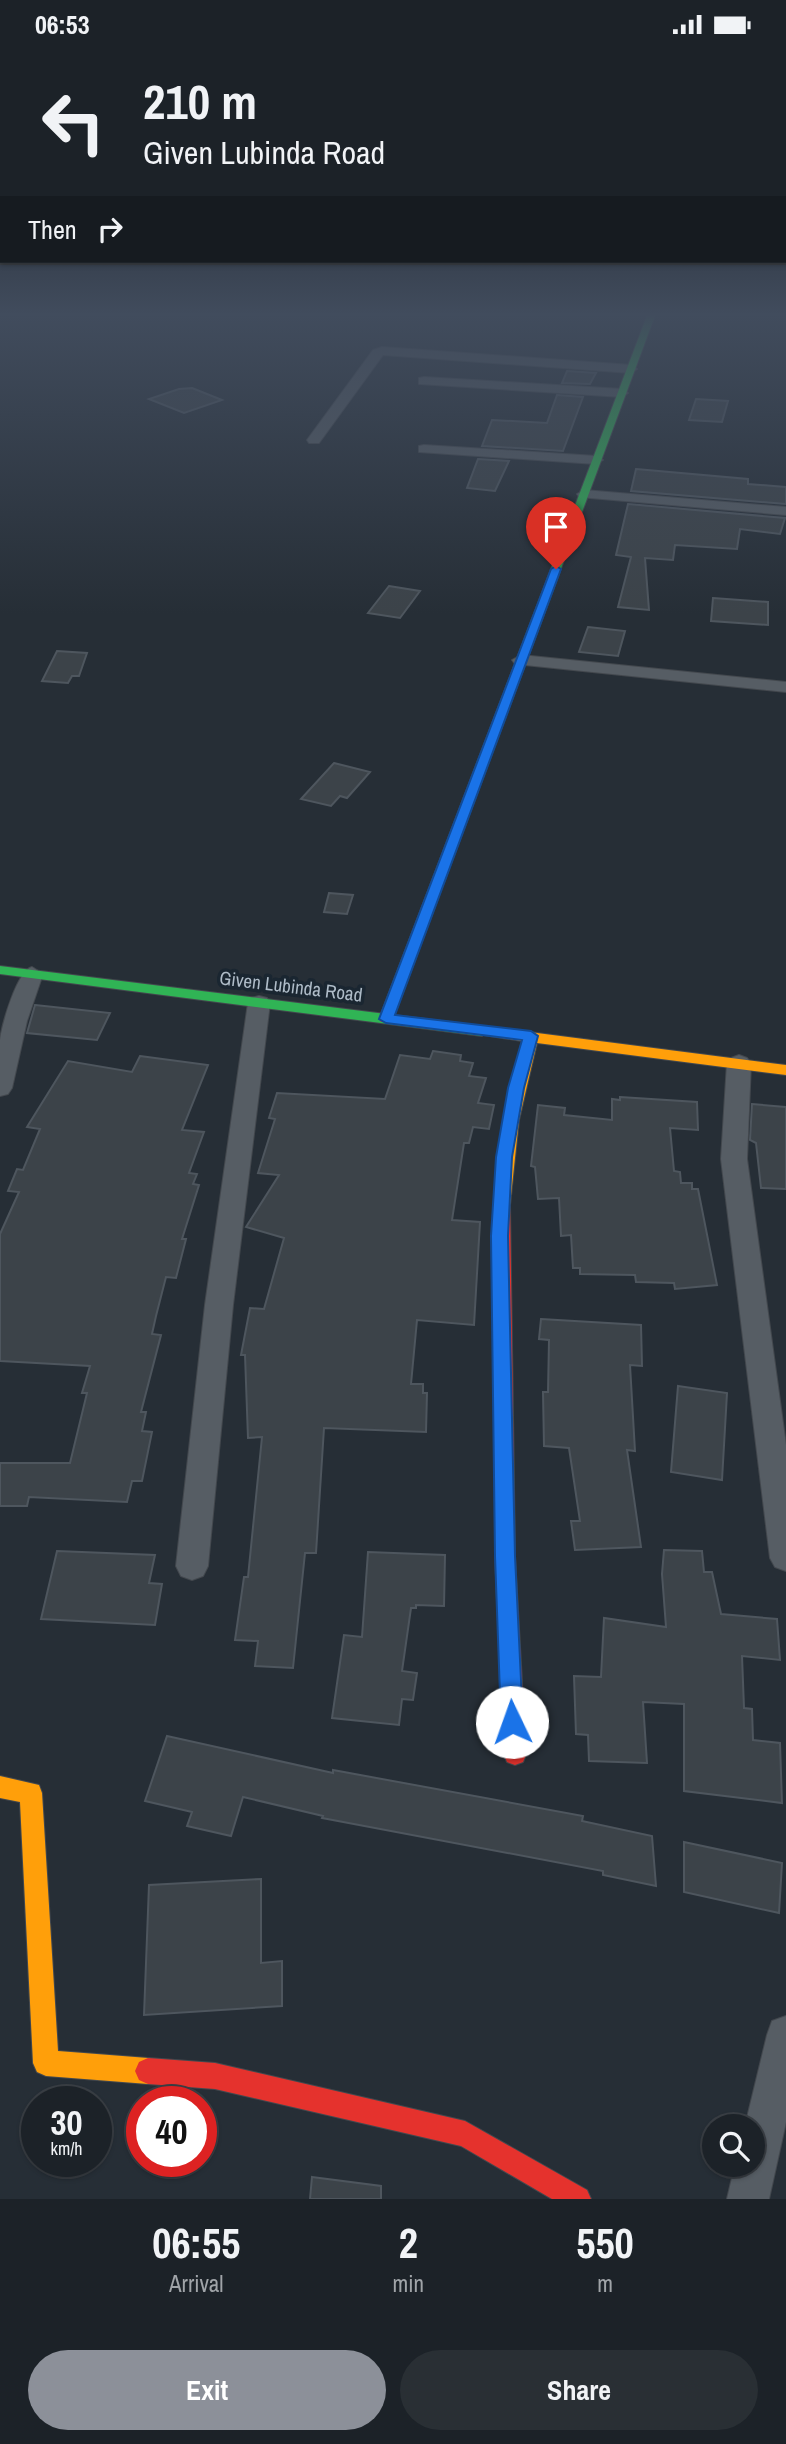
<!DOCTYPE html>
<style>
:root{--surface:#1c2228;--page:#292f34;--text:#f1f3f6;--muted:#a0a4a8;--line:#3a3f45;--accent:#8c9099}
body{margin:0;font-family:"Archivo Narrow",sans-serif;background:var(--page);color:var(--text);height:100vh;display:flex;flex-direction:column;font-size:26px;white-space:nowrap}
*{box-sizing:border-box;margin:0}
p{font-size:23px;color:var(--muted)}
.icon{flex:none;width:38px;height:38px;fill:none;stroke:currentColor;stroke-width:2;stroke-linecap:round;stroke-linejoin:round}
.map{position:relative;height:2150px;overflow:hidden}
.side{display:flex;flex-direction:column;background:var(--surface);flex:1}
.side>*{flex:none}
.guide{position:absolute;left:0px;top:0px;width:788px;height:214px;box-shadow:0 2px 5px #0004,0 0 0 2px var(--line);background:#1c2228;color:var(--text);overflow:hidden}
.fabs{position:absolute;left:702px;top:2065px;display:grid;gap:14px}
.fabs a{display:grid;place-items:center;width:63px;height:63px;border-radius:50%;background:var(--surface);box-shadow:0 2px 5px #0004,0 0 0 2px var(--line);font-size:35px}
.speed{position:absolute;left:21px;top:2037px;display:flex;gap:14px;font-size:35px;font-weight:700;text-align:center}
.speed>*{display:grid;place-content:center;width:91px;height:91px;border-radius:50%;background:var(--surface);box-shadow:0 2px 5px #0004,0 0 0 2px var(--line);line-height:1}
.speed small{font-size:18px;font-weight:400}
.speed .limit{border:10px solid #d22;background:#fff;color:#111}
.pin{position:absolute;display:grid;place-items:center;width:60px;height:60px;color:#fff;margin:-72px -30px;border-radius:50% 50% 50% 0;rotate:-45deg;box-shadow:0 0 7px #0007}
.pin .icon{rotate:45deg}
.me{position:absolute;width:77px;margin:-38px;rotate:357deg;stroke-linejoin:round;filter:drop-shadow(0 0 5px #0008)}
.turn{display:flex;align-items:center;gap:24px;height:147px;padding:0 28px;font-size:32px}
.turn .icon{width:91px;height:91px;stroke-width:2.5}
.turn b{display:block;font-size:49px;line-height:60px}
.then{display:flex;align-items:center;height:66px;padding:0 28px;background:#0003;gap:14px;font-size:26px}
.eta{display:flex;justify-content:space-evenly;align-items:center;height:119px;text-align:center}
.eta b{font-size:42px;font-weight:800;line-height:49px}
.cta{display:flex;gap:14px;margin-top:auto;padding:14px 28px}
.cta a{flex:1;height:80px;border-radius:42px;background:var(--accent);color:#fff;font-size:28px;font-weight:800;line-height:80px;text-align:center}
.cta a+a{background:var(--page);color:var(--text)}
.status{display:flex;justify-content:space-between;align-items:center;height:49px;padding:0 35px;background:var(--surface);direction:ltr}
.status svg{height:19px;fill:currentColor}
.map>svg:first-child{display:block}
.building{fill:#3c4349;stroke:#4e565e;stroke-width:2}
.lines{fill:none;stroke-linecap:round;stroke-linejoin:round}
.street-casing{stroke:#43484e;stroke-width:2}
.fast-casing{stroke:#43484e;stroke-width:2}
.slow-casing{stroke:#43484e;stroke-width:2}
.jam-casing{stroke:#43484e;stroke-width:2}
.street{fill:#565d64;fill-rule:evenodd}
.fast{fill:#30b455;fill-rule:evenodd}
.slow{fill:#ff9f0a;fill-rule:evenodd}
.jam{fill:#e5322d;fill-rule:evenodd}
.route{fill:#1a73e8;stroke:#114b97;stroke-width:2}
.labels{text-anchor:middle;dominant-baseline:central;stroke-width:7;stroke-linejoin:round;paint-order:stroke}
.street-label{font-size:19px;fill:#afbcc8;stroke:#1a2631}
</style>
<div class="status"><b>06:53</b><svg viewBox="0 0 49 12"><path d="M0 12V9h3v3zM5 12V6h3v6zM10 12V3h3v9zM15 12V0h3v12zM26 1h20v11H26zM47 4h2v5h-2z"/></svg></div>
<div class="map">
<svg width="786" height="2150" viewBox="0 0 786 2150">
<rect width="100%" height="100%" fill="#262e36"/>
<path class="building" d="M 567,322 L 596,324 L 590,335 L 562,334 Z
M 192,339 L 222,351 L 184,364 L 149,350 L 179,340 Z
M 557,346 L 583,348 L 563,402 L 482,397 L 492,371 L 547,374 Z
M 696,350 L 728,352 L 722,373 L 689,371 Z
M 478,410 L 509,412 L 495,442 L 467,439 Z
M 636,420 L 748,430 L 748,435 L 786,438 L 786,455 L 631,442 Z
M 628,455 L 785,469 L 780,485 L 740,480 L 737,500 L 675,496 L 673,511 L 645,509 L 649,561 L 618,558 L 631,508 L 616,506 Z
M 389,537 L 420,542 L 400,569 L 368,564 Z
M 713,549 L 768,553 L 768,576 L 711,572 Z
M 588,578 L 625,582 L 618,607 L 579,603 Z
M 57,602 L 87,604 L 79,627 L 72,627 L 68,634 L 42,632 Z
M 334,714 L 370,723 L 347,749 L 340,747 L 331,757 L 301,750 Z
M 329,844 L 353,846 L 347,865 L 324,863 Z
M 35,956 L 110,964 L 97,991 L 27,984 Z
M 433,1002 L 461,1006 L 460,1012 L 473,1014 L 469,1027 L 486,1029 L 478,1054 L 494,1056 L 489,1080 L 473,1078 L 469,1094 L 464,1094 L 452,1171 L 480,1173 L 474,1276 L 417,1271 L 411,1335 L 423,1335 L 423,1344 L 427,1344 L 426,1383 L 324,1379 L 316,1504 L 305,1504 L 293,1619 L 255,1617 L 258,1592 L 235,1591 L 244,1528 L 248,1528 L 262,1388 L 248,1389 L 245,1306 L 241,1306 L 250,1259 L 264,1260 L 284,1189 L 246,1178 L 279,1126 L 258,1124 L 275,1070 L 269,1069 L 277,1044 L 385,1050 L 400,1006 L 430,1010 Z
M 140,1007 L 208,1016 L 182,1081 L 204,1083 L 189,1124 L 197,1125 L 193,1135 L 199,1136 L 182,1190 L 186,1190 L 176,1229 L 166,1228 L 156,1267 L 152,1285 L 161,1286 L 141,1363 L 146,1363 L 142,1382 L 152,1383 L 142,1432 L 132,1432 L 127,1453 L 29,1448 L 27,1457 L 0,1457 L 0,1414 L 70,1414 L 87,1344 L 82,1344 L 90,1317 L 0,1312 L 0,1185 L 19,1143 L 8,1142 L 17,1120 L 23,1121 L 40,1080 L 27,1078 L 68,1012 L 132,1023 Z
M 620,1048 L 697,1053 L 698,1081 L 670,1079 L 674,1122 L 680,1123 L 681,1134 L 692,1134 L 692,1140 L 698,1140 L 717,1236 L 675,1240 L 674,1234 L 636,1233 L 635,1226 L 580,1225 L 580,1219 L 573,1219 L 571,1186 L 561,1187 L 559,1149 L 538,1150 L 535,1118 L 531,1117 L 538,1056 L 565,1059 L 564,1066 L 612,1071 L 612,1050 L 620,1051 Z
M 752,1055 L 786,1058 L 786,1140 L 761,1139 L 756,1094 L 750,1091 Z
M 541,1270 L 641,1276 L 642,1317 L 630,1316 L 635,1402 L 627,1401 L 641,1498 L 575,1501 L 571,1472 L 580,1472 L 569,1399 L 544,1397 L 543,1343 L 548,1343 L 549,1291 L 539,1290 Z
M 678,1337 L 727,1344 L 722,1431 L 671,1423 Z
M 664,1501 L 702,1502 L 704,1523 L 712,1523 L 721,1565 L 777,1570 L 780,1611 L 742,1607 L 744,1659 L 752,1660 L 753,1691 L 780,1694 L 782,1754 L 684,1742 L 684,1655 L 643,1653 L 647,1714 L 589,1712 L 588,1686 L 576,1685 L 574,1627 L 601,1628 L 604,1569 L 666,1578 L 662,1525 Z
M 57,1502 L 155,1506 L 149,1534 L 162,1535 L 155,1576 L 41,1570 Z
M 368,1503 L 445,1506 L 444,1557 L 416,1556 L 416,1559 L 411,1559 L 402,1622 L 417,1624 L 413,1651 L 402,1650 L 399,1676 L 332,1669 L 344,1586 L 362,1588 Z
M 167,1687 L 333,1724 L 333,1721 L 583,1767 L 582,1772 L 652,1787 L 656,1837 L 603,1826 L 603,1822 L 322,1769 L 323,1767 L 243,1748 L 231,1787 L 187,1777 L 192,1763 L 145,1752 Z
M 684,1793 L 782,1814 L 779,1864 L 684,1843 Z
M 261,1830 L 261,1914 L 282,1912 L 282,1957 L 144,1966 L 149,1836 Z
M 312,2128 L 381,2137 L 381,2150 L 310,2150 Z"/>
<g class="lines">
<g class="street-casing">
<path id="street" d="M 382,298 L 631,316 L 637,320 L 631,324 L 383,306 L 319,394 L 309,394 L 307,391 L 373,301 Z
M 424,328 L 622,340 L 628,344 L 622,348 L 419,335 L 419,329 Z
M 424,396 L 596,407 L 603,411 L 596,415 L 419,403 L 419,397 Z
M 584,441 L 786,458 L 786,466 L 579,448 L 577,445 Z
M 521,606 L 786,633 L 786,643 L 515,615 L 512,611 Z
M 32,918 L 43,925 L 27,972 L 12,1039 L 8,1045 L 0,1047 C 0,1029 0,1009 0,991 C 2,975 17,922 32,918 Z
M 259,947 L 267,949 L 270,954 L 233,1256 L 208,1517 L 203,1527 L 192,1531 L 181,1527 L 176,1517 L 205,1256 L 248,954 L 251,949 Z
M 739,1006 L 747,1009 L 751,1014 L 747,1110 L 786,1396 L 786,1522 L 775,1518 L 770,1509 L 721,1110 L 727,1014 L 731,1009 Z
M 786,1967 L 786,2073 L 769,2150 L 727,2150 L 735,2116 L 752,2116 L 752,2077 L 745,2077 L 767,1986 L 772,1972 Z"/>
</g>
<g class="fast-casing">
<path id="fast" d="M 648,264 L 656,264 L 550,549 L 541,551 L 540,549 Z
M 0,917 L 482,977 L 489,982 L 482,987 L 0,925 Z"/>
</g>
<g class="slow-casing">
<path id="slow" d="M 482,977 L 786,1016 L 786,1026 L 537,994 L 519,1071 L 510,1156 L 508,1160 L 496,1160 L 494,1156 C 498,1100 507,1046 522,992 L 477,985 L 475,982 Z
M 0,1727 L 39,1736 L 42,1744 L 58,2002 L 148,2009 L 157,2013 L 161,2022 L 157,2031 L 148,2035 L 46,2027 L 37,2023 L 33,2014 L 20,1753 L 0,1749 Z"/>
</g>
<g class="jam-casing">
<path id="jam" d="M 545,546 L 550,549 L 393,970 L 391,973 L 381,973 L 379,970 L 540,549 Z
M 502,1150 L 508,1152 L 510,1156 L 515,1507 L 526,1706 L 523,1713 L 515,1716 L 507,1713 L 504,1706 L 495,1507 L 494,1156 L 496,1152 Z
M 148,2009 L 215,2014 L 465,2072 L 587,2141 L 591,2150 L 552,2150 L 461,2097 L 215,2040 L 148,2035 L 139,2031 L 135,2022 L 139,2013 Z"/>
</g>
<use href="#street" class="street"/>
<use href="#fast" class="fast"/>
<use href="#slow" class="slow"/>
<use href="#jam" class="jam"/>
</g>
<linearGradient id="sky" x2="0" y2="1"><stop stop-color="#15191e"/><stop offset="0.47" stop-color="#414c5d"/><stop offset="1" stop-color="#414c5d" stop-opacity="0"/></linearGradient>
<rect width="786" height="565" fill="url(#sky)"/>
<path class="route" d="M 556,517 L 561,520 L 395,966 L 531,982 L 538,987 L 524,1039 L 512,1108 L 508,1187 L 515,1507 L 523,1673 L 520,1680 L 512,1683 L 505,1680 L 501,1673 L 495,1507 L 491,1187 L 496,1108 L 508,1039 L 522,991 L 386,974 L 379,970 L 551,520 Z"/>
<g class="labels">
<g class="street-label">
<text transform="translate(291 937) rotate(7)">Given Lubinda Road</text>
</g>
</g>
</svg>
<div class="fabs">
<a><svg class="icon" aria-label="search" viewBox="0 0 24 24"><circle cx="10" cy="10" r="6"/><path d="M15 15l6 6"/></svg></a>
</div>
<div class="speed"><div>30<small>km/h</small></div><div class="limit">40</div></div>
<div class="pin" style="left:556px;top:520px;background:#d93025"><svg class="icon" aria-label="arrive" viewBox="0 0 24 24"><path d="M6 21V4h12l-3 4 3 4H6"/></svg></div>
<svg class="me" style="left:512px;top:1673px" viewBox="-20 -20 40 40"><circle r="19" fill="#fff"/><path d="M0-13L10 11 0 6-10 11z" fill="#1a73e8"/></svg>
<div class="guide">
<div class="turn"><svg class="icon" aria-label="left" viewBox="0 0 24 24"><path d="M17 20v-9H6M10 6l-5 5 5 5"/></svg><div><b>210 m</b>Given Lubinda Road</div></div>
<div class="then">Then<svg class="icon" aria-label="right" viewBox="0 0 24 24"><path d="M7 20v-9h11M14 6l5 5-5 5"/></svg></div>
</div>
</div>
<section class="side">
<div class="eta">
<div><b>06:55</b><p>Arrival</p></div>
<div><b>2</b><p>min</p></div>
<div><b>550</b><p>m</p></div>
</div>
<div class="cta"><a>Exit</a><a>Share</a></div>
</section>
